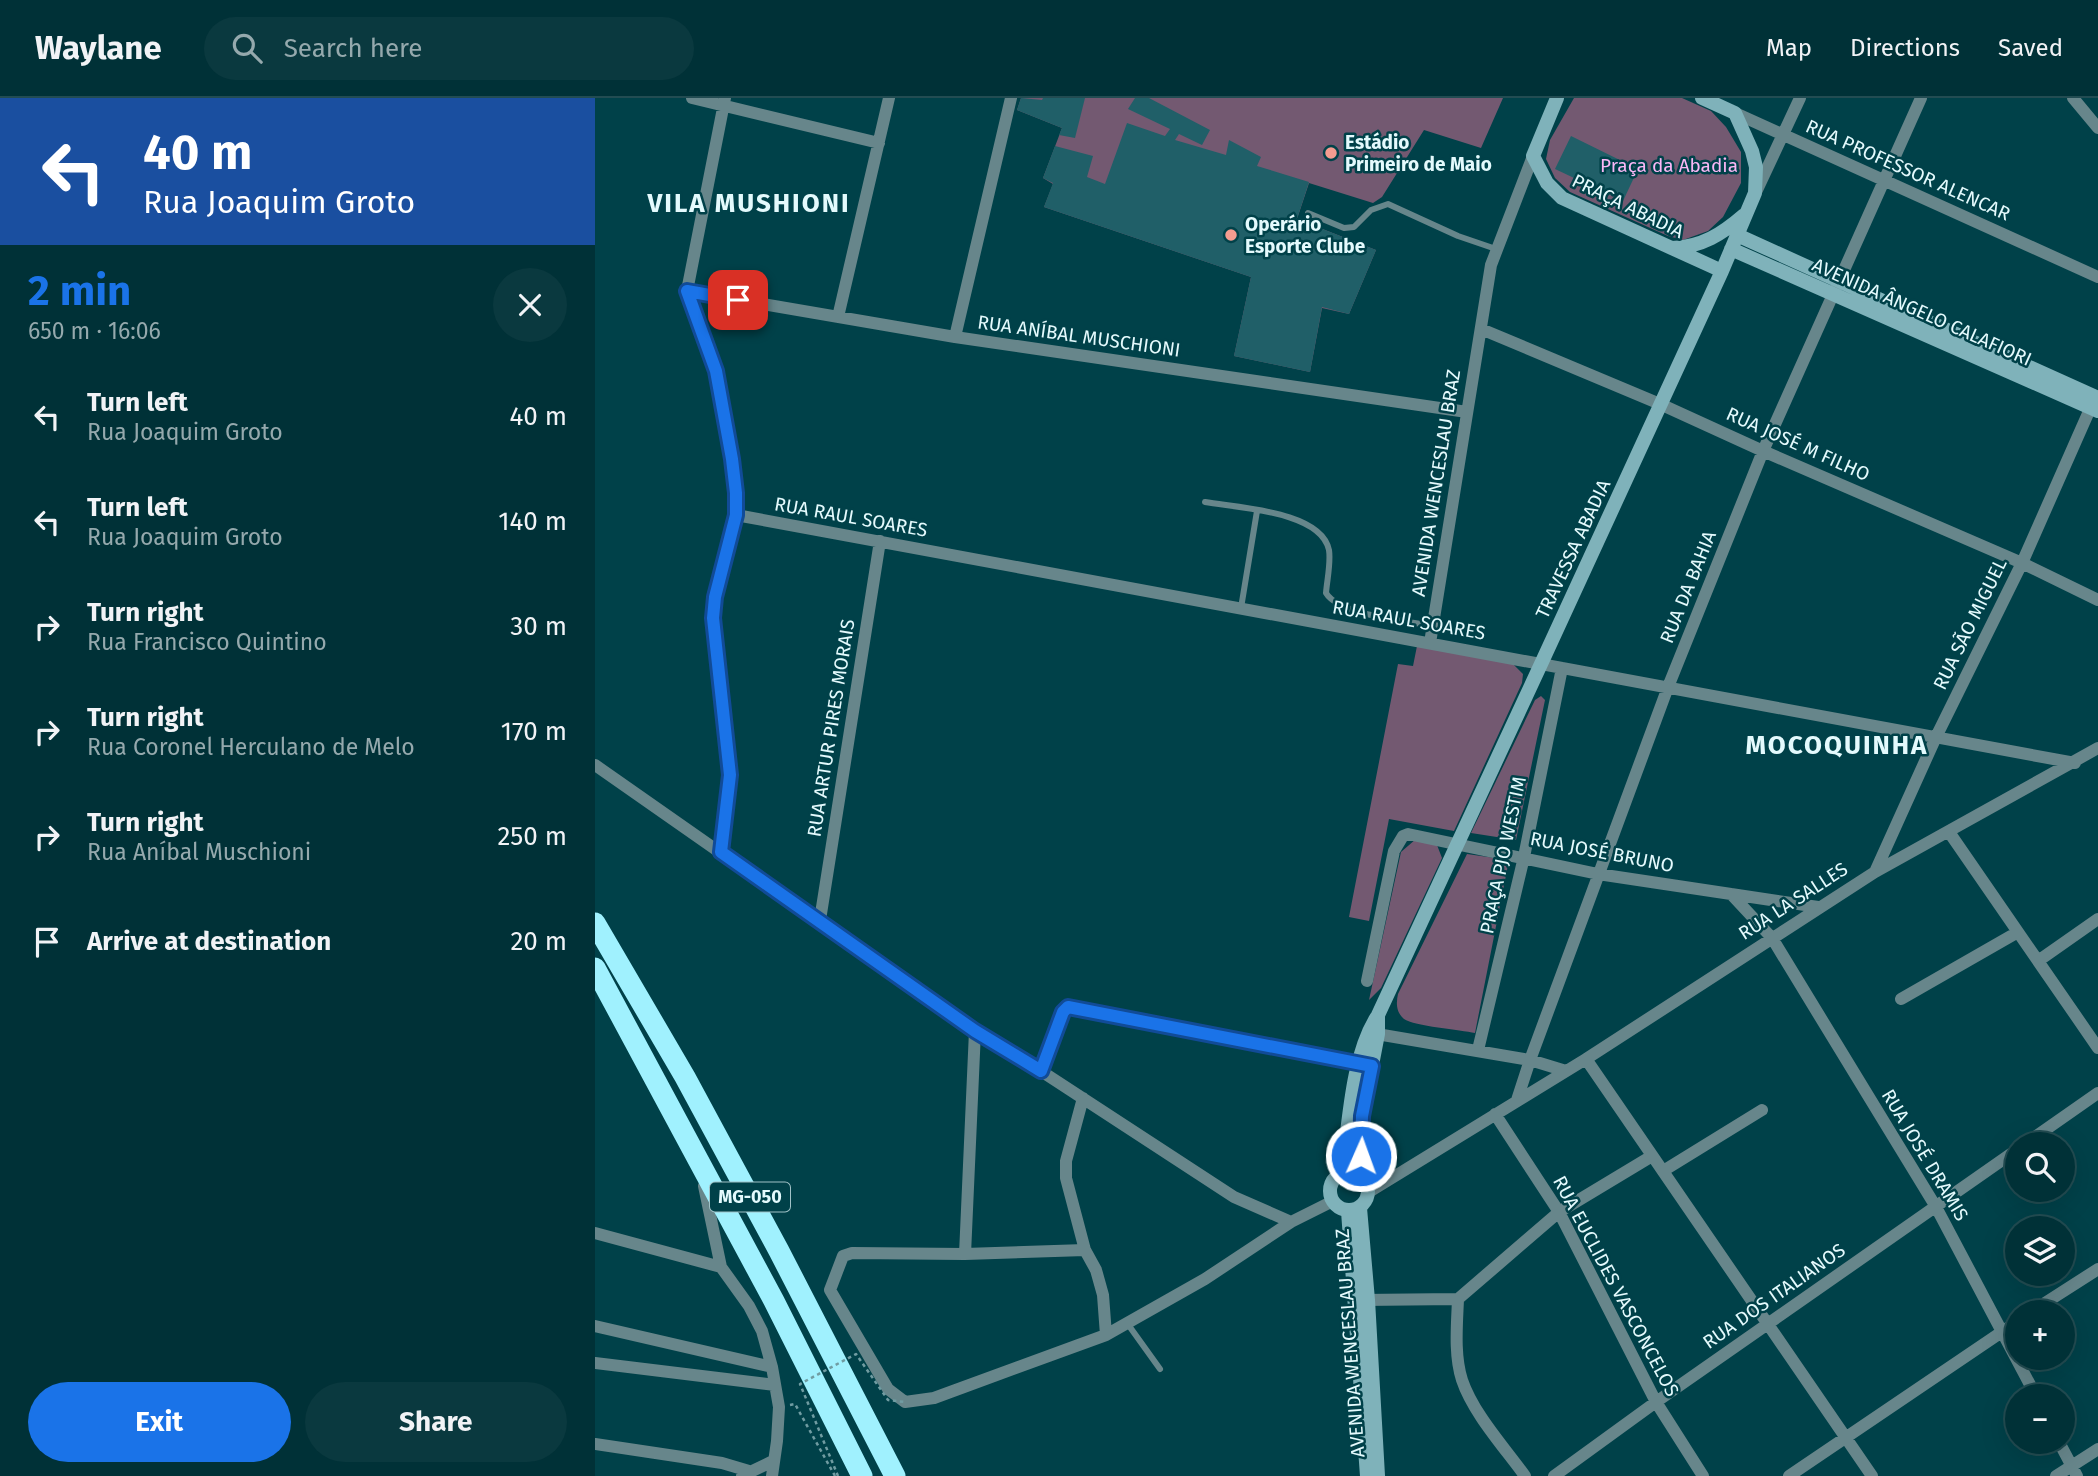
<!DOCTYPE html>
<meta charset="utf-8">
<style>
:root{--surface:#003137;--page:#0a393f;--text:#f1f3f6;--muted:#95a9ad;--line:#224c52;--accent:#1a73e8}
body{margin:0;font-family:"Fira Sans",sans-serif;background:var(--page);color:var(--text);height:100vh;display:flex;flex-direction:column;font-size:26px;white-space:nowrap}
*{box-sizing:border-box;margin:0}
p{font-size:23px;color:var(--muted)}
.icon{flex:none;width:38px;height:38px;fill:none;stroke:currentColor;stroke-width:2;stroke-linecap:round;stroke-linejoin:round}
.map{position:relative;flex:1;overflow:hidden}
.drawer{display:flex;flex-direction:column;background:var(--surface);width:595px}
.drawer>*{flex:none}
.guide{background:#1a4fa0;color:#fff;overflow:hidden}
.fabs{position:absolute;left:1410px;top:1034px;display:grid;gap:14px}
.fabs a{display:grid;place-items:center;width:70px;height:70px;border-radius:50%;background:var(--surface);box-shadow:0 7px 28px #0002,0 0 0 2px var(--line);font-size:35px}
.pin{position:absolute;display:grid;place-items:center;width:60px;height:60px;color:#fff;margin:-30px;border-radius:14px;box-shadow:0 4px 10px #0006}
.me{position:absolute;width:77px;margin:-38px;rotate:2deg;stroke-linejoin:round;filter:drop-shadow(0 0 5px #0008)}
.turn{display:flex;align-items:center;gap:24px;height:147px;padding:0 28px;font-size:32px}
.turn .icon{width:91px;height:91px;stroke-width:2.5}
.turn b{display:block;font-size:49px;line-height:60px}
.round{display:grid;place-items:center;flex:none;width:74px;height:74px;border-radius:37px;background:var(--page)}
.headline{display:flex;align-items:center;justify-content:space-between;height:119px;padding:0 28px}
h1{font-size:42px;font-weight:700;line-height:52px;color:var(--accent)}
.primary-button{display:flex;gap:14px;margin-top:auto;padding:14px 28px}
.primary-button a{flex:1;height:80px;border-radius:42px;background:var(--accent);color:#fff;font-size:28px;font-weight:700;line-height:80px;text-align:center}
.primary-button a+a{background:var(--page);color:var(--text)}
ul{padding:0;list-style:none}
li{display:flex;align-items:center;gap:21px;height:105px;padding:0 28px}
li div{flex:1}
li b{display:block;font-size:26px}
li em{font-style:normal}
header{display:flex;align-items:center;gap:42px;box-sizing:border-box;height:98px;padding:0 35px;background:var(--surface);border-bottom:2px solid var(--line)}
header strong{font-size:33px}
nav{display:flex;gap:38px;margin-inline-start:auto;font-size:24px}
.search{width:490px;height:63px;background:var(--page);display:flex;align-items:center;gap:18px;box-sizing:border-box;padding:0 24px;border-radius:38px;color:var(--muted);font-size:26px}
main{display:flex;flex:1;min-height:0}
.map>svg:first-child{display:block}
.green{fill:#735971}
.building{fill:#205f68}
.lines{fill:none;stroke-linecap:round;stroke-linejoin:round}
.path{stroke:#709ca2;stroke-width:2.5;stroke-dasharray:3.5 3.5;stroke-linecap:butt}
.lane{stroke:#67868b;stroke-width:6}
.street{stroke:#67868b;stroke-width:12}
.secondary{stroke:#7fb2ba;stroke-width:14}
.highway{stroke:#a0f1fe;stroke-width:21}
.path-bridge{stroke:#709ca2;stroke-width:2.5;stroke-dasharray:3.5 3.5;stroke-linecap:butt}
.route-casing{stroke:#114b97;stroke-width:18}
.route{stroke:#1a73e8;stroke-width:12}
.poi-dot{fill:#f59c90;stroke:#004149;stroke-width:2.5}
.labels{text-anchor:middle;dominant-baseline:central;stroke-width:5;stroke-linejoin:round;paint-order:stroke}
.shield{fill:#004149;stroke:#a0c2c7;stroke-width:2}
.shield-label{font-size:18px;font-weight:bold;fill:#e4fafd}
.poi-label{font-size:19px;font-weight:bold;fill:#e4fafd;stroke:#004149;text-anchor:start}
.park-label{font-size:19px;fill:#fab7f6;stroke:#004149}
.street-label{font-size:19px;fill:#e4fafd;stroke:#004149}
.district-label{font-size:26px;font-weight:bold;letter-spacing:2px;fill:#e4fafd;stroke:#004149}
</style>
<header>
<strong>Waylane</strong>
<div class="search"><svg class="icon" aria-label="search" viewBox="0 0 24 24"><circle cx="10" cy="10" r="6"/><path d="M15 15l6 6"/></svg>Search here</div>
<nav><a>Map</a><a>Directions</a><a>Saved</a></nav>
</header>
<main>
<section class="drawer">
<div class="guide">
<div class="turn"><svg class="icon" aria-label="left" viewBox="0 0 24 24"><path d="M17 20v-9H6M10 6l-5 5 5 5"/></svg><div><b>40 m</b>Rua Joaquim Groto</div></div>
</div>
<div class="headline"><div><h1>2 min</h1><p>650 m · 16:06</p></div><a class="round"><svg class="icon" aria-label="close" viewBox="0 0 24 24"><path d="M6 6l12 12M18 6L6 18"/></svg></a></div>
<ul>
<li><svg class="icon" aria-label="left" viewBox="0 0 24 24"><path d="M17 20v-9H6M10 6l-5 5 5 5"/></svg><div><b>Turn left</b><p>Rua Joaquim Groto</p></div><em>40 m</em></li>
<li><svg class="icon" aria-label="left" viewBox="0 0 24 24"><path d="M17 20v-9H6M10 6l-5 5 5 5"/></svg><div><b>Turn left</b><p>Rua Joaquim Groto</p></div><em>140 m</em></li>
<li><svg class="icon" aria-label="right" viewBox="0 0 24 24"><path d="M7 20v-9h11M14 6l5 5-5 5"/></svg><div><b>Turn right</b><p>Rua Francisco Quintino</p></div><em>30 m</em></li>
<li><svg class="icon" aria-label="right" viewBox="0 0 24 24"><path d="M7 20v-9h11M14 6l5 5-5 5"/></svg><div><b>Turn right</b><p>Rua Coronel Herculano de Melo</p></div><em>170 m</em></li>
<li><svg class="icon" aria-label="right" viewBox="0 0 24 24"><path d="M7 20v-9h11M14 6l5 5-5 5"/></svg><div><b>Turn right</b><p>Rua Aníbal Muschioni</p></div><em>250 m</em></li>
<li><svg class="icon" aria-label="arrive" viewBox="0 0 24 24"><path d="M6 21V4h12l-3 4 3 4H6"/></svg><div><b>Arrive at destination</b></div><em>20 m</em></li>
</ul>
<div class="primary-button"><a>Exit</a><a>Share</a></div>
</section>
<div class="map">
<svg width="1503" height="1378" viewBox="0 0 1503 1378">
<rect width="100%" height="100%" fill="#004149"/>
<path class="green" d="M 426,0 L 908,0 L 886,50 L 829,32 L 787,99 L 778,105 L 714,85 L 702,121 L 781,152 L 754,216 L 727,210 L 715,274 L 639,258 L 656,179 L 449,109 L 458,86 L 448,80 L 467,30 L 422,12 Z
M 979,0 L 1087,0 L 1116,13 L 1131,29 L 1146,54 L 1146,85 L 1128,119 L 1113,133 L 1088,142 L 1073,138 L 975,94 L 960,80 L 951,61 L 955,42 Z
M 822,548 L 918,566 L 928,576 L 927,585 L 859,733 L 794,721 L 774,823 L 754,819 L 803,566 L 818,568 Z
M 946,598 L 950,602 L 921,742 L 876,735 L 940,602 Z
M 821,741 L 842,747 L 847,760 L 786,890 L 774,902 L 806,754 Z
M 872,756 L 914,762 L 880,935 C 866,932 819,928 809,921 C 801,914 801,905 803,896 Z"/>
<path class="building" d="M 426,0 L 447,2 L 448,0 L 490,0 L 480,40 L 464,37 L 467,30 L 422,12 Z
M 540,0 L 554,0 L 615,32 L 607,47 L 584,36 L 580,42 L 631,57 L 634,42 L 666,59 L 662,68 L 714,84 L 702,121 L 781,152 L 754,216 L 727,209 L 715,274 L 639,258 L 656,179 L 449,109 L 458,85 L 448,80 L 460,48 L 498,58 L 492,79 L 510,86 L 532,25 L 570,38 L 575,31 L 533,11 Z
M 976,38 L 1043,71 L 1028,103 L 960,71 Z"/>
<g class="lines">
<path class="path" d="M 195,1307 L 200,1306 L 240,1378"/>
<path class="lane" d="M 713,115 L 749,130 L 759,129 L 776,112 L 793,106 L 863,138 L 901,151
M 610,404 C 643,410 726,413 734,452 C 736,465 732,482 731,495 C 744,517 813,523 838,528
M 646,510 L 662,413
M 532,1225 L 565,1271"/>
<path class="street" d="M 97,0 L 284,45
M 1478,0 L 1503,30
M 1140,15 L 1503,179
M 1162,92 L 1205,0
M 92,193 L 360,239 L 872,314
M 243,219 L 294,0
M 886,231 L 1065,306 L 1168,353 L 1427,465 L 1503,502
M 360,239 L 416,0
M 141,417 L 1480,665
M 835,545 L 896,167 L 938,58
M 0,667 L 380,933 L 446,973 L 639,1099 L 696,1124
M 1354,734 L 1503,950
M 126,754 L 135,677 L 118,520 L 120,499 L 141,417 L 141,395 L 137,361 L 121,273 L 92,193 L 130,0
M 1280,774 L 1341,639 L 1427,465 L 1499,302
M 1136,796 L 1223,809
M 225,822 L 285,443
M 1443,863 L 1503,821
M 772,883 L 799,753 L 808,738 L 813,736 L 1003,776 L 1136,796 L 1177,840 L 1341,1109 L 1441,1298
M 1306,901 L 1423,834
M 380,933 L 370,1156 L 490,1152
M 776,935 L 935,962 L 971,973
M 883,952 L 929,759 L 967,570
M 991,961 L 1277,1378
M 446,973 L 468,914 L 473,909 L 773,967
M 488,1000 L 471,1063 L 471,1080 L 490,1152 L 501,1172 L 508,1197 L 511,1237
M 922,1002 L 935,962 L 1073,589 L 1168,353 L 1326,0
M 900,1016 L 964,1114 L 1061,1304 L 1108,1378
M 1430,1046 L 1503,995
M 1068,1073 L 1167,1012
M 109,1088 L 126,1169 L 154,1208 L 167,1233 L 177,1269 L 184,1309 L 182,1343 L 177,1378
M 774,1094 L 991,961 L 1280,774 L 1503,650
M 0,1135 L 126,1169
M 370,1156 L 257,1155 L 248,1158 L 235,1192 L 293,1291 L 310,1304 L 339,1300 L 511,1237 L 610,1181 L 696,1124 L 738,1103
M 863,1201 C 862,1227 859,1257 867,1282 C 878,1315 909,1349 930,1378
M 766,1202 L 863,1201 L 964,1114 L 1057,1058
M 1436,1214 L 1503,1171
M 0,1228 L 177,1269
M 0,1265 L 180,1287
M 1464,1344 L 1482,1378
M 0,1346 L 127,1365 L 154,1373
M 147,1378 L 178,1363
M 959,1378 L 1061,1304 L 1423,1051
M 1194,1378 L 1423,1223
M 1461,1378 L 1503,1351"/>
<path class="secondary" d="M 962,0 L 938,58 L 952,85 L 967,100 L 1127,173
M 1142,137 L 1503,300
M 1077,150 C 1107,149 1127,136 1149,117
M 1136,151 L 1503,313
M735 1093a19 19 0 1 1 38 0a19 19 0 1 1-38 0Z
M 747,1076 C 754,1027 756,958 783,917 L 946,566 L 1127,173 L 1160,95 L 1161,69 L 1157,53 L 1140,15 L 1107,0
M 766,1078 L 767,1019 L 783,936 L 783,917
M 765,1110 L 773,1202 L 783,1378
M 753,1113 L 772,1378"/>
<path class="highway" d="M 0,825 L 90,979 L 184,1153 L 300,1378
M 0,870 L 179,1203 L 267,1378"/>
<path class="path-bridge" d="M 243,1378 L 205,1286 L 261,1256 L 293,1302 L 310,1304"/>
</g>
<g class="lines">
<g class="route-casing">
<path id="route" d="M 143,202 L 92,193 L 121,273 L 137,361 L 141,395 L 141,417 L 120,499 L 118,520 L 135,677 L 126,754 L 380,933 L 446,973 L 468,914 L 473,909 L 777,968 L 767,1018 L 766,1058"/>
</g>
<use href="#route" class="route"/>
</g>
<g class="poi-dot">
<circle cx="736" cy="55" r="7"/>
<circle cx="636" cy="137" r="7"/>
</g>
<g class="labels">
<rect class="shield" x="115" y="1084.5" width="80" height="29" rx="5"/>
<g class="shield-label">
<text x="155" y="1099">MG-050</text>
</g>
<g class="poi-label">
<text x="750" y="44">Estádio<tspan x="750" dy="22">Primeiro de Maio</tspan></text>
<text x="650" y="126">Operário<tspan x="650" dy="22">Esporte Clube</tspan></text>
</g>
<g class="park-label">
<text x="1074" y="67">Praça da Abadia</text>
</g>
<g class="street-label">
<text transform="translate(1313 72) rotate(24)">RUA PROFESSOR ALENCAR</text>
<text transform="translate(1033 108) rotate(26)">PRAÇA ABADIA</text>
<text transform="translate(1327 214) rotate(24)">AVENIDA ÂNGELO CALAFIORI</text>
<text transform="translate(484 238) rotate(8)">RUA ANÍBAL MUSCHIONI</text>
<text transform="translate(1203 346) rotate(24)">RUA JOSÉ M FILHO</text>
<text transform="translate(841 385) rotate(-81)">AVENIDA WENCESLAU BRAZ</text>
<text transform="translate(256 419) rotate(10)">RUA RAUL SOARES</text>
<text transform="translate(978 451) rotate(-65)">TRAVESSA ABADIA</text>
<text transform="translate(1093 489) rotate(-68)">RUA DA BAHIA</text>
<text transform="translate(814 522) rotate(10)">RUA RAUL SOARES</text>
<text transform="translate(1375 526) rotate(-64)">RUA SÃO MIGUEL</text>
<text transform="translate(236 630) rotate(-81)">RUA ARTUR PIRES MORAIS</text>
<text transform="translate(1007 754) rotate(11)">RUA JOSÉ BRUNO</text>
<text transform="translate(908 757) rotate(-78)">PRAÇA PJO WESTIM</text>
<text transform="translate(1198 803) rotate(-33)">RUA LA SALLES</text>
<text transform="translate(1330 1057) rotate(59)">RUA JOSÉ DRAMIS</text>
<text transform="translate(1021 1188) rotate(62)">RUA EUCLIDES VASCONCELOS</text>
<text transform="translate(1179 1198) rotate(-35)">RUA DOS ITALIANOS</text>
<text transform="translate(755 1245) rotate(-94)">AVENIDA WENCESLAU BRAZ</text>
</g>
<g class="district-label">
<text x="154" y="105">VILA MUSHIONI</text>
<text x="1242" y="647">MOCOQUINHA</text>
</g>
</g>
</svg>
<div class="fabs">
<a><svg class="icon" aria-label="search" viewBox="0 0 24 24"><circle cx="10" cy="10" r="6"/><path d="M15 15l6 6"/></svg></a>
<a><svg class="icon" aria-label="layers" viewBox="0 0 24 24"><path d="M12 4l9 5-9 5-9-5zM3 14l9 5 9-5"/></svg></a>
<a>+</a>
<a>−</a>
</div>
<div class="pin" style="left:143px;top:202px;background:#d93025"><svg class="icon" aria-label="arrive" viewBox="0 0 24 24"><path d="M6 21V4h12l-3 4 3 4H6"/></svg></div>
<svg class="me" style="left:766px;top:1058px" viewBox="-20 -20 40 40"><circle r="17" fill="#1a73e8" stroke="#fff" stroke-width="3"/><path d="M0-11L8 9 0 5-8 9z" fill="#fff"/></svg>
</div>
</main>
